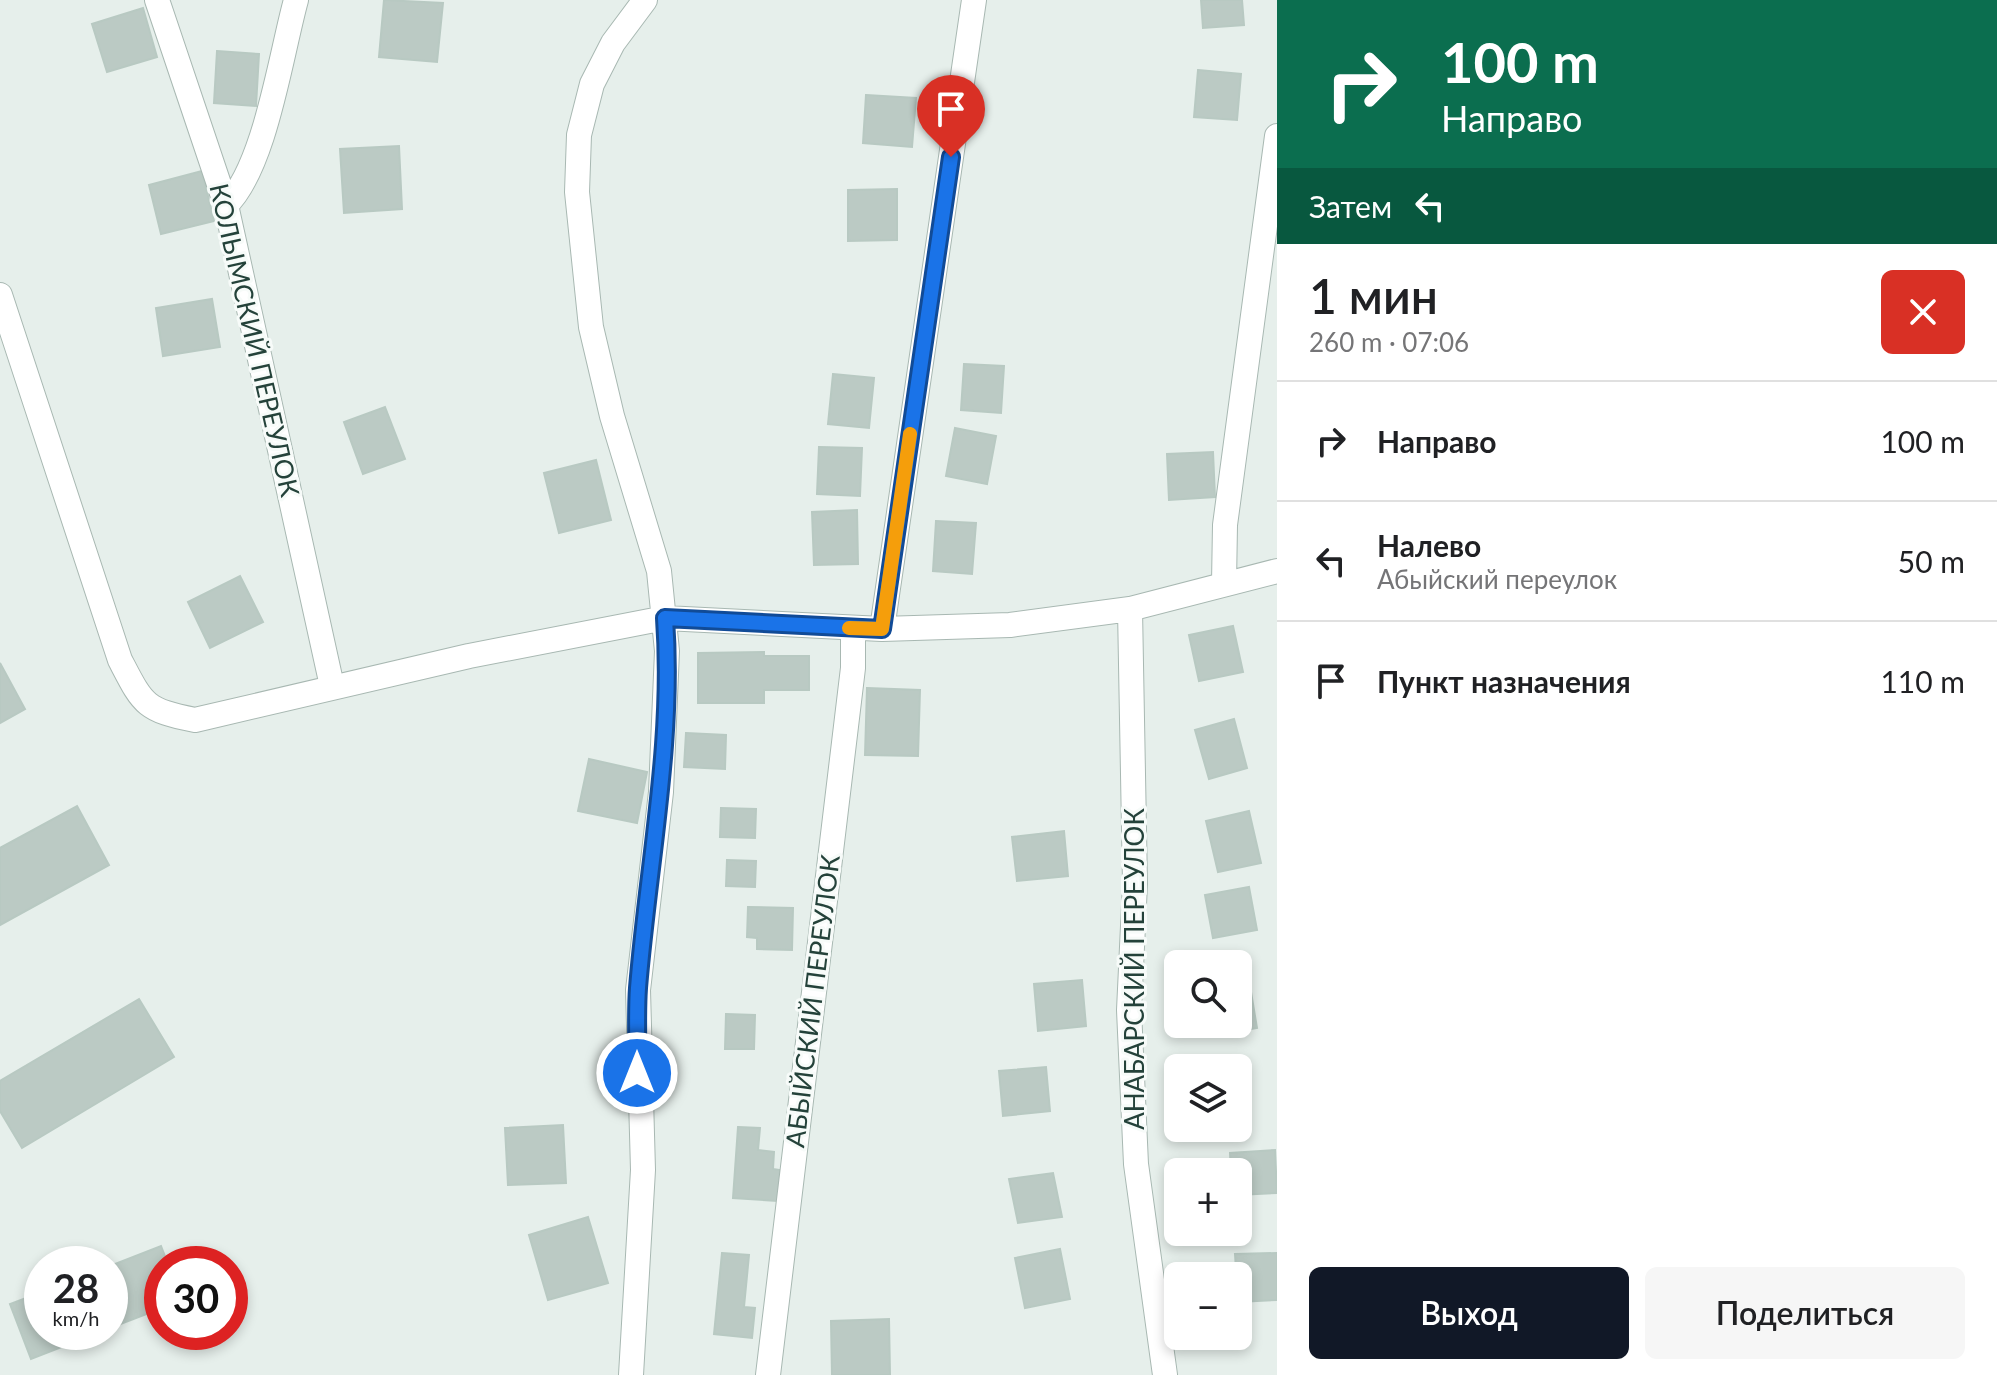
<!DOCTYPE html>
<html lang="ru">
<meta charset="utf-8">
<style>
:root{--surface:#fff;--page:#f6f6f6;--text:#202124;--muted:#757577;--line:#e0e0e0;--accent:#111827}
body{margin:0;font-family:Lato,sans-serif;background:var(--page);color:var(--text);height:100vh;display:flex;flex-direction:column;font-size:30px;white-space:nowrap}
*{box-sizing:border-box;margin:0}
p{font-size:26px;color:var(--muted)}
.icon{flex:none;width:44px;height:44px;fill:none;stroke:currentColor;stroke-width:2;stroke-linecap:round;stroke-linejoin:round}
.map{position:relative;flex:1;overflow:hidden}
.side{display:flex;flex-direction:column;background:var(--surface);width:720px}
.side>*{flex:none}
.banner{background:#0b6e4f;color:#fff;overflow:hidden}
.fabs{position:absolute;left:1164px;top:950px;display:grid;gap:16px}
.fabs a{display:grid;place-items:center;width:88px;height:88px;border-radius:12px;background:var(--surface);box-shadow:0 4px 12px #0003;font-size:40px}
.speed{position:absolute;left:24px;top:1246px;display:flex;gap:16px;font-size:40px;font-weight:700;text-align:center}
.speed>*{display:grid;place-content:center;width:104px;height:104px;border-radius:50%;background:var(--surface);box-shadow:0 4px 12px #0003;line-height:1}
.speed small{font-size:20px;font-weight:400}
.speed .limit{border:12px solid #d22;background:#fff;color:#111}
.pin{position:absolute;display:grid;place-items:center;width:68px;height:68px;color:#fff;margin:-82px -34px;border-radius:50% 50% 50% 0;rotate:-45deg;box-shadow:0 0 8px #0007}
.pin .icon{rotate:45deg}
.me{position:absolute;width:88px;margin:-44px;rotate:0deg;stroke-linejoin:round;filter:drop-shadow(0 0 6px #0008)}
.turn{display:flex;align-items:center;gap:28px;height:168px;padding:0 32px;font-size:36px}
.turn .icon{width:104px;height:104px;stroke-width:2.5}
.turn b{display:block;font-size:56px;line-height:68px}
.then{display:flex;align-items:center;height:76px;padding:0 32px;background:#0003;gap:16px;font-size:30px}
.round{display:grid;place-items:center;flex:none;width:84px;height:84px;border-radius:12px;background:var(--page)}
.summary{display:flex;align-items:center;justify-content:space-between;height:136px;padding:0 32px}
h1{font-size:48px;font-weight:600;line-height:60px}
.primary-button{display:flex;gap:16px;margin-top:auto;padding:16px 32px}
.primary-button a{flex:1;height:92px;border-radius:12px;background:var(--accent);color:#fff;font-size:32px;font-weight:600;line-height:92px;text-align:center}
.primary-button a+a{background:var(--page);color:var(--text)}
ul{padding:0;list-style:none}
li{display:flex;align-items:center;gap:24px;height:120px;padding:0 32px;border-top:2px solid var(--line)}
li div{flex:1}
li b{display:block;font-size:30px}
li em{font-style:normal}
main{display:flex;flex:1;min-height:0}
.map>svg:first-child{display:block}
.building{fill:#bbcac4;stroke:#b8c9c2;stroke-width:2}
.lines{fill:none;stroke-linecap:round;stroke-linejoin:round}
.street-casing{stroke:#a8b8b2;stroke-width:26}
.street{stroke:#fff;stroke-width:24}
.route-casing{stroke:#114b97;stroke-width:20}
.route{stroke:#1a73e8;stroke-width:14}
.slow{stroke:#f59e0b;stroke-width:14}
.labels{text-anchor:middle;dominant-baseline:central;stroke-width:6;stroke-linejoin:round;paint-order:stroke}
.street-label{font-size:26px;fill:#24423a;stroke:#f7fbf9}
</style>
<main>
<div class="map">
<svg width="1277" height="1375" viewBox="0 0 1277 1375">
<rect width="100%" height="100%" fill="#e6efeb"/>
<path class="building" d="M 384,0 L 443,3 L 437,62 L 379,57 Z
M 1201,0 L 1242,0 L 1244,25 L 1203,28 Z
M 143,8 L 157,57 L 107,72 L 92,24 Z
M 217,51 L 259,54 L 256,106 L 214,103 Z
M 1198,70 L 1241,74 L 1237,120 L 1194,117 Z
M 866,95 L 916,98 L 912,147 L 863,143 Z
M 399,146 L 402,209 L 344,213 L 340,149 Z
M 202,171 L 214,221 L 161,234 L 149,185 Z
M 897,189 L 897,240 L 848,241 L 848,190 Z
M 212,299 L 220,347 L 163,356 L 156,308 Z
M 964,364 L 1004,366 L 1001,413 L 961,410 Z
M 833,374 L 874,378 L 869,428 L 828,424 Z
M 385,407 L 405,459 L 363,474 L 344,422 Z
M 955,428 L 996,436 L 987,484 L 946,476 Z
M 819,447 L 862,448 L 860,496 L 817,494 Z
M 1213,452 L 1215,497 L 1169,500 L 1167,454 Z
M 596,460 L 611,520 L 559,533 L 544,473 Z
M 857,510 L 858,564 L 814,565 L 812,512 Z
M 936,521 L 976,523 L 972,574 L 933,571 Z
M 240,576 L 263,622 L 210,648 L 188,602 Z
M 1233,626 L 1243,672 L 1199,681 L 1189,635 Z
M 764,652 L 764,656 L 809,656 L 809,690 L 764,690 L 764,703 L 698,703 L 698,653 Z
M 0,663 L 25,709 L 0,723 Z
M 867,688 L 920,690 L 918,756 L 865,755 Z
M 1234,719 L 1247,768 L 1209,779 L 1195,730 Z
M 686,733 L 726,735 L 725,769 L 684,767 Z
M 589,759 L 647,772 L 637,823 L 578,811 Z
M 77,806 L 109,865 L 0,925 L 0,848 Z
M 721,808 L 756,809 L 755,838 L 720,837 Z
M 1249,811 L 1261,863 L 1218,872 L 1206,821 Z
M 1064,831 L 1068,876 L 1017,881 L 1012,837 Z
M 727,860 L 756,861 L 755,887 L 726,886 Z
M 1249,887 L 1257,930 L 1213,938 L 1205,895 Z
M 748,907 L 793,908 L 792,950 L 757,949 L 757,938 L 747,937 Z
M 1082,980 L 1086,1026 L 1038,1031 L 1034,984 Z
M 1249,980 L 1257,1028 L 1217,1035 L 1216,1024 L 1238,1024 L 1238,982 Z
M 139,999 L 174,1057 L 22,1148 L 0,1111 L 0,1081 Z
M 726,1014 L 755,1015 L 754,1049 L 725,1049 Z
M 1046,1067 L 1050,1111 L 1003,1116 L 999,1071 Z
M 563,1125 L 566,1183 L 508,1185 L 505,1128 Z
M 738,1127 L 760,1128 L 758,1150 L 774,1152 L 773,1169 L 780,1170 L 777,1201 L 733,1198 Z
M 1275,1150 L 1277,1193 L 1238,1195 L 1238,1172 L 1231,1172 L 1230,1153 Z
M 1053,1173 L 1062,1217 L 1018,1223 L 1009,1179 Z
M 588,1217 L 608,1283 L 548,1300 L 529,1235 Z
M 161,1246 L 168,1264 L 162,1264 L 162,1308 L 110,1328 L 110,1266 Z
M 1060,1249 L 1070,1299 L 1025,1308 L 1015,1258 Z
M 722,1253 L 749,1255 L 744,1307 L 755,1308 L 752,1338 L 714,1334 Z
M 1277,1253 L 1277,1300 L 1238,1302 L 1235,1254 Z
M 42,1292 L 42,1332 L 100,1332 L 31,1359 L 10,1304 Z
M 889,1319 L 890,1375 L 832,1375 L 831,1321 Z"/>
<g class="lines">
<g class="street-casing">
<path id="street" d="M 157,0 L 226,205 L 332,686
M 226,205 C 265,168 281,54 296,0
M 0,295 L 120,660 C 143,704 144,710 195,720 L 469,656 L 665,618 L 882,629 L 1010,625 L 1130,609 L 1277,571
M 1224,583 L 1225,525 L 1277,136
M 1130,609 L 1135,884 L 1129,1010 L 1136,1164 L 1165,1375
M 882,629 L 974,0
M 631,1375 L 643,1170 L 638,990 L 661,792 L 667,651 L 659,571 L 612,416 L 591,327 L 577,192 L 579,135 L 592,84 L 613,43 L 645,0
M 768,1375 L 853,668 L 853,628"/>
</g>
<use href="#street" class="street"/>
</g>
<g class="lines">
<g class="route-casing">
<path id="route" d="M 637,1073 C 638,1045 636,1016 638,988 C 648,864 674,743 665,618 L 882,629 L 951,157"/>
</g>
<use href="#route" class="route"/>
<path class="slow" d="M 849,628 L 882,629 L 910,434"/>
</g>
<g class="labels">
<g class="street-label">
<text transform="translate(255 340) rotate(77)">КОЛЫМСКИЙ ПЕРЕУЛОК</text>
<text transform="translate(1134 969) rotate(-90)">АНАБАРСКИЙ ПЕРЕУЛОК</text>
<text transform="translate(812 1001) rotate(-83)">АБЫЙСКИЙ ПЕРЕУЛОК</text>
</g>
</g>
</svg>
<div class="fabs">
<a><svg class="icon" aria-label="search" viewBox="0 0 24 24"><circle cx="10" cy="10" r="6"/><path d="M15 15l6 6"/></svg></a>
<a><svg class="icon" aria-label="layers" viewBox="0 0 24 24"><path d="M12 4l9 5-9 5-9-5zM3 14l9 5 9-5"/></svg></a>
<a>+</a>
<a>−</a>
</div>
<div class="speed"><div>28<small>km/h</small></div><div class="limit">30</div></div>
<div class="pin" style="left:951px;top:157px;background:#d93025"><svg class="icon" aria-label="arrive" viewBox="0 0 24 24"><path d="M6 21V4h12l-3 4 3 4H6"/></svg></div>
<svg class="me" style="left:637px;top:1073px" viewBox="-20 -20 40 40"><circle r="17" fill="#1a73e8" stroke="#fff" stroke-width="3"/><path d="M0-11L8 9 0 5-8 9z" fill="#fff"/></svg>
</div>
<section class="side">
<div class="banner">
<div class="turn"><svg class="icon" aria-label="right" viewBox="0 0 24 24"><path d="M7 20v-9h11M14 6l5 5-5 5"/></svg><div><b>100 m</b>Направо</div></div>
<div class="then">Затем<svg class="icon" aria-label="left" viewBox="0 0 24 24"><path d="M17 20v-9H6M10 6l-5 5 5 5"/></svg></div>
</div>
<div class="summary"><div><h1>1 мин</h1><p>260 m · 07:06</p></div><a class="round" style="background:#d93025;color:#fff"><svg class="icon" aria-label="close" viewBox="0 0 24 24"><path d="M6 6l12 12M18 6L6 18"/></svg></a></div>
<ul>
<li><svg class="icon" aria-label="right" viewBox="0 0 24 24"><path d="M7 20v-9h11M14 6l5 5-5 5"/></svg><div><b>Направо</b></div><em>100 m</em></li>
<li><svg class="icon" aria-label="left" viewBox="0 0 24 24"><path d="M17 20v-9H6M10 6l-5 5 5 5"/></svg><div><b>Налево</b><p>Абыйский переулок</p></div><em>50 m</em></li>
<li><svg class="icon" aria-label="arrive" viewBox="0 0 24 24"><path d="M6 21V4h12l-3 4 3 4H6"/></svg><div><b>Пункт назначения</b></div><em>110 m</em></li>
</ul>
<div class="primary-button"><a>Выход</a><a>Поделиться</a></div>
</section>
</main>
